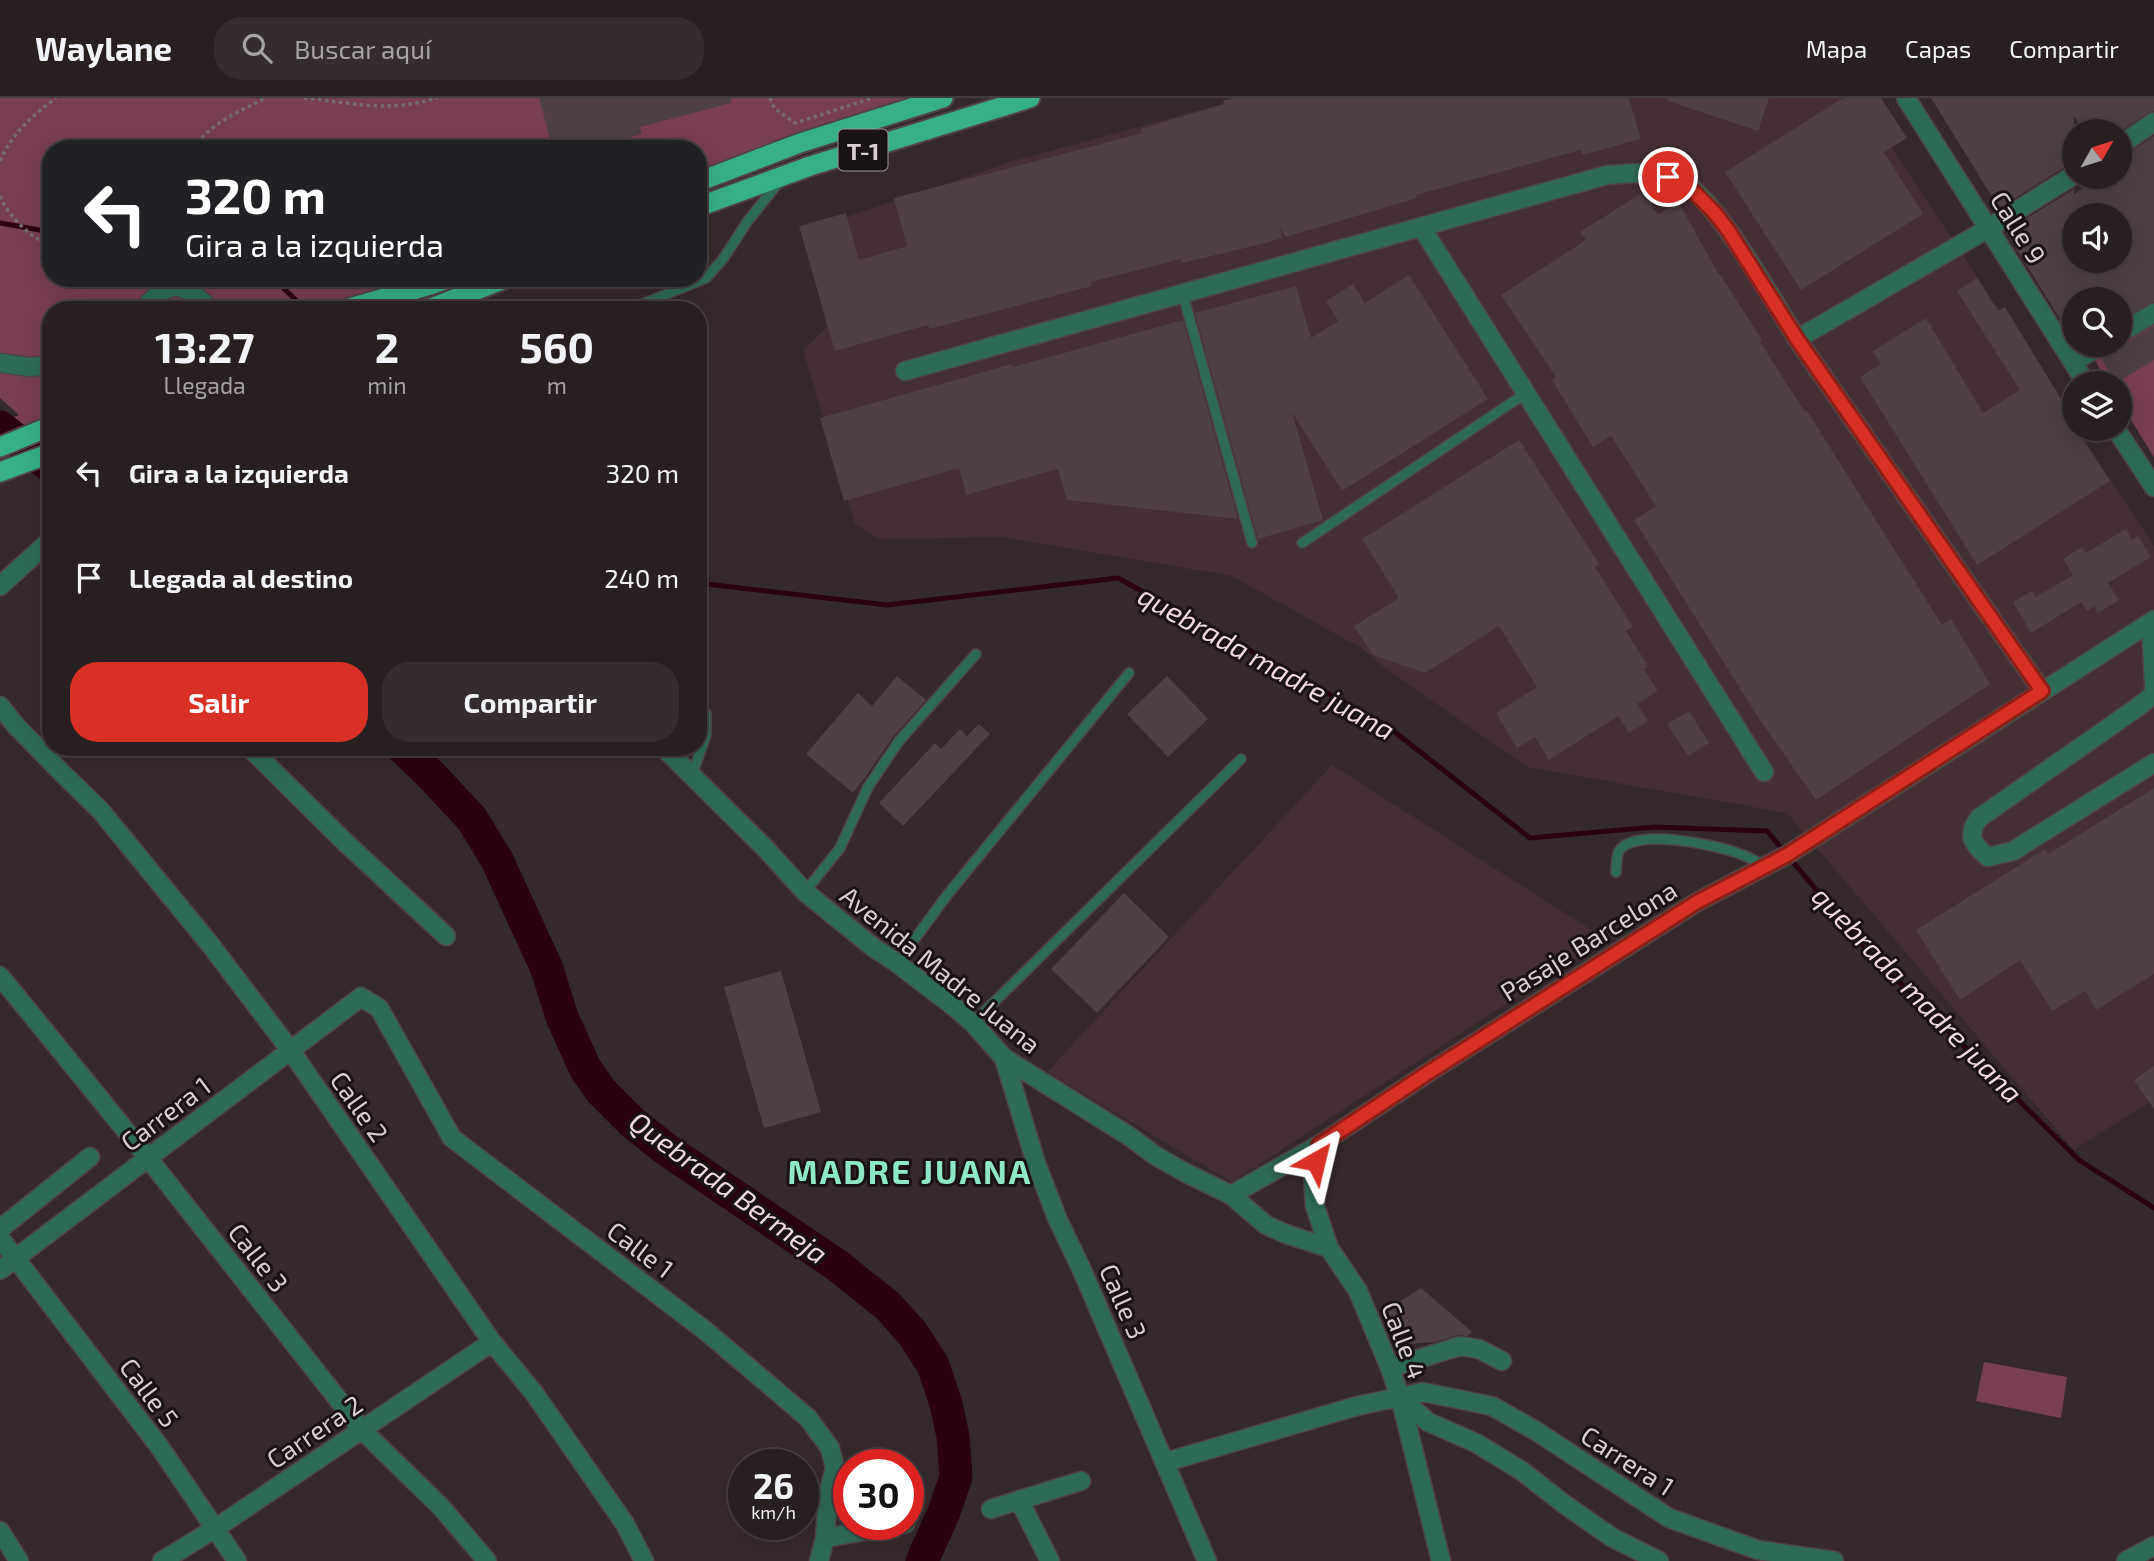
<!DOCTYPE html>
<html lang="es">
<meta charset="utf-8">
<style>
:root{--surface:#281f21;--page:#342c2e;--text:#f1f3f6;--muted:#a5a2a5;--line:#443d3f;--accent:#d93025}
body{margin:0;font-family:"Exo 2",sans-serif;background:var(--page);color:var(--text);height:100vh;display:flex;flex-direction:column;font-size:26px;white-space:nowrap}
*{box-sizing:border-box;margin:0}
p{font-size:23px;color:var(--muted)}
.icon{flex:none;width:38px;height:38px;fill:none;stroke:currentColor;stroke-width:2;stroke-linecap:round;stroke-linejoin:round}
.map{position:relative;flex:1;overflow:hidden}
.side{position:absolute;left:42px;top:203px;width:665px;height:455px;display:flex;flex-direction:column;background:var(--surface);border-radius:28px;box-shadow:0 7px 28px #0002,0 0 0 2px var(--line)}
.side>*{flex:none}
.top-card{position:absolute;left:42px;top:42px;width:665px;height:147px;border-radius:28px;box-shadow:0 7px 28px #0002,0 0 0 2px var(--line);background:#202124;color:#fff;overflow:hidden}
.needle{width:46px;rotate:51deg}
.controls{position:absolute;left:2062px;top:21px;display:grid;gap:14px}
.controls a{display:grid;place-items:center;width:70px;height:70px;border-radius:50%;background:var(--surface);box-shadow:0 7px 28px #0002,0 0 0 2px var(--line);font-size:35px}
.speed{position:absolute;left:728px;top:1351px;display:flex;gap:14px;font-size:35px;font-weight:700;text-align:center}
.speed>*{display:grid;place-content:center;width:91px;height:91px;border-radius:50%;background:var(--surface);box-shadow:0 7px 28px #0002,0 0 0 2px var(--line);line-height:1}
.speed small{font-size:18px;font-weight:400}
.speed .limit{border:10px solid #d22;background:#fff;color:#111}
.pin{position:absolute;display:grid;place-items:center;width:60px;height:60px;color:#fff;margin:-30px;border:4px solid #fff;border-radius:50%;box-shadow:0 2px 7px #0007}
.me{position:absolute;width:77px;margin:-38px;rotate:37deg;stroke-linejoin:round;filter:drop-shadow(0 0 5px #0008)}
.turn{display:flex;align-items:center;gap:24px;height:147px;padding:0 28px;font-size:32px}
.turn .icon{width:91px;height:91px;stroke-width:2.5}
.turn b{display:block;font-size:49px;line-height:60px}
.eta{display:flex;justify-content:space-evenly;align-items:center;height:119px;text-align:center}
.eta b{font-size:42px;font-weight:700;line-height:49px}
.primary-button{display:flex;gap:14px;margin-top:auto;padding:14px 28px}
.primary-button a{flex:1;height:80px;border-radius:28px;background:var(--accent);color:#fff;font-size:28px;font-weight:700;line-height:80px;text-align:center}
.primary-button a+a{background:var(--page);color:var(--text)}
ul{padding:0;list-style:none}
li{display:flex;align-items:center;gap:21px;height:105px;padding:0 28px}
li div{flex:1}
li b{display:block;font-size:26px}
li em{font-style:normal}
header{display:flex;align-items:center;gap:42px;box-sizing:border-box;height:98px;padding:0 35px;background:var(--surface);border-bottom:2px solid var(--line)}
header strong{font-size:33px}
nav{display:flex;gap:38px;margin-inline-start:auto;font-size:24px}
.search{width:490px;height:63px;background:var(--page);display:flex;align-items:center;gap:18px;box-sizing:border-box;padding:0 24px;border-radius:28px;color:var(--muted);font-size:26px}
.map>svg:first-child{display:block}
.built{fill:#432f34}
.green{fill:#783e52}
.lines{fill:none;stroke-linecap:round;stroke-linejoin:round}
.stream{stroke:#2b0011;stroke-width:5}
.river{stroke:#2b0011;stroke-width:33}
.building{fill:#4e4044;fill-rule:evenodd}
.service-casing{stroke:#504446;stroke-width:12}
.minor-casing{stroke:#504446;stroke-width:21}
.trunk-casing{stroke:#504446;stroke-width:23}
.path{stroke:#766b6d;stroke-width:3.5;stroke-dasharray:3.5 3.5;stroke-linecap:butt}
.service{stroke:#2e6b56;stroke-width:9}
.minor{stroke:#2e6b56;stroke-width:18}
.trunk{stroke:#37b088;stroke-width:19}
.route-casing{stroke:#8d1f18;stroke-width:18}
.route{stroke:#d93025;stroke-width:12}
.labels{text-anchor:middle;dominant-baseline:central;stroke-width:6;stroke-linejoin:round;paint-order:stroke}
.shield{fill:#191315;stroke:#9f9799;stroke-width:2}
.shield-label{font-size:24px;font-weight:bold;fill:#d8cfd1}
.street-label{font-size:26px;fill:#d8cfd1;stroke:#191315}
.water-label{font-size:28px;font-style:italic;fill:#f0d9df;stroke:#191315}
.district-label{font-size:33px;font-weight:bold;letter-spacing:2px;fill:#8fe8c5;stroke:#191315}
</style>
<header>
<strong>Waylane</strong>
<div class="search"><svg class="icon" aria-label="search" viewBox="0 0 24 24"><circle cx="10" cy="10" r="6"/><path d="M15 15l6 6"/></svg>Buscar aquí</div>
<nav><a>Mapa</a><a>Capas</a><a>Compartir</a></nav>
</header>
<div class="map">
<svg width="2154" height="1463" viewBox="0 0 2154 1463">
<rect width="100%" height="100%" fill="#36292c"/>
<path class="built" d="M 1244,0 L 1859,0 L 2074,326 L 2074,331 L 2077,331 L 2154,448 L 2154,1001 L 2074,1052 L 1787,715 L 1527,669 L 1385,570 L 1361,550 L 1232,478 L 1001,439 L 879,441 L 855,426 L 803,252 L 827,229 L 802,134 L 1013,63 Z
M 1332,667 L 1606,841 L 1232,1084 L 1047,974 Z"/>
<path class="green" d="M 0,0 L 943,0 L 698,84 L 698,51 L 51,51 L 51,180 L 449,180 L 343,212 L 51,212 L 51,328 L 19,338 L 3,324 L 19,317 L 0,300 Z
M 2154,225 L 2154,359 L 2119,303 L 2119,285 L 2108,285 L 2094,261 Z
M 1984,1264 L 2067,1279 L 2061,1320 L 1976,1303 Z"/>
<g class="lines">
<path class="stream" d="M 0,125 L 51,134
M 273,180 L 306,212
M 698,485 L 887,507 L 1118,480 L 1387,628 L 1530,740 L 1654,729 L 1767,733 L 1865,850 L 2079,1062 L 2154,1110"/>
<path class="river" d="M 0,329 L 51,369
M 402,649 L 430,676 L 472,721 L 497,762 L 547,871 L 562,919 L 585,970 L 601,993 L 633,1025 L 667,1052 L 838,1168 L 888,1208 L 913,1236 L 933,1267 L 946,1306 L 953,1338 L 956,1379 L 944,1414 L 922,1463"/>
</g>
<path class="building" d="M 539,0 L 731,0 L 731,5 L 640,29 L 642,36 L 587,51 L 553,51 Z
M 1233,0 L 1629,0 L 1641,41 L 1582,57 L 1581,52 L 1416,97 L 1417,100 L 1286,139 L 1280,130 L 1282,140 L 1266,145 L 1182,165 L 1181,161 L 1091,184 L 1092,188 L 929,231 L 928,227 L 835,253 L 799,128 L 846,115 L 859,162 L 907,148 L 894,100 L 1143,35 L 1141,31 L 1224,6 L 1223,3 Z
M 1668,0 L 1769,0 L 1758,33 L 1668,3 Z
M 1843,0 L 1881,0 L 1907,40 L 1884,54 L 1923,116 L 1801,192 L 1725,74 Z
M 1931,0 L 2154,0 L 2154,13 L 2148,15 L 2119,34 L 2083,33 L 2074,18 L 2074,66 L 2068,67 L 1999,110 Z
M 2154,38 L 2154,204 L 2119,223 L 2119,201 L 2074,201 L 2074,243 L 2007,136 L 2013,133 L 2011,130 L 2074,91 L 2074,96 L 2102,79 L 2119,79 L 2119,59 L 2125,57 ZM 2074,117 L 2119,117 L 2119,163 L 2074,163 Z
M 1643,94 L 1658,117 L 1678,103 L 1719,177 L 1720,176 L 1762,242 L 1760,244 L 1805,314 L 1807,313 L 1942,527 L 1951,521 L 1990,586 L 1816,702 L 1760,622 L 1634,422 L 1656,408 L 1611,338 L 1593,349 L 1552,282 L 1556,279 L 1501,197 L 1586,142 L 1580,134 Z
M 1409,177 L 1488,301 L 1342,393 L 1292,314 L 1323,422 L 1258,441 L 1195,215 L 1296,188 L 1311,240 L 1338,223 L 1326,203 L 1353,186 L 1365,205 Z
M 1977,180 L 1998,213 L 2005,209 L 2074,322 L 2074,331 L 2079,331 L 2083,336 L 2080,337 L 2110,383 L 1977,467 L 1860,279 L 1881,266 L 1873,253 L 1926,220 L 1983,315 L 2020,292 L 1957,193 Z
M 1183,222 L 1238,421 L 1067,402 L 1058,371 L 966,397 L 959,370 L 844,403 L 820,320 L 1012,266 L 1013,269 Z
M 2154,228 L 2154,262 L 2116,285 L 2101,261 L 2111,253 L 2113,247 L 2125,246 Z
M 1519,342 L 1599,466 L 1595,469 L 1633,529 L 1626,533 L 1648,568 L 1644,571 L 1658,593 L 1637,606 L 1648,623 L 1629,635 L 1618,618 L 1549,662 L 1535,639 L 1517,650 L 1496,615 L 1537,589 L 1499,528 L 1425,575 L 1373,557 L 1354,528 L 1399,500 L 1362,441 Z
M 2126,431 L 2132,442 L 2138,438 L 2151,459 L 2108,485 L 2119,502 L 2098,515 L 2094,508 L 2087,513 L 2081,504 L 2031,535 L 2013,504 L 2032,493 L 2036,499 L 2073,477 L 2063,461 L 2082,449 L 2086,455 Z
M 897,578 L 926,602 L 893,639 L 867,677 L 853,695 L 806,656 L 858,595 L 872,608 Z
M 1167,578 L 1208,621 L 1168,659 L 1127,616 Z
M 1689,613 L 1709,645 L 1688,658 L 1667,626 Z
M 979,626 L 990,636 L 903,728 L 879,705 L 935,645 L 941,651 L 960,631 L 967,638 Z
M 2154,690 L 2154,876 L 2096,912 L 2085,893 L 2052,913 L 2020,862 L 1960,902 L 1916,832 L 2045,751 L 2048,756 Z
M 1124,795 L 1169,839 L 1097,915 L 1051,871 Z
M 781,873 L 821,1014 L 764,1030 L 724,889 Z
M 2154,968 L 2154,1011 L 2134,982 Z
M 1421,1190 L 1472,1234 L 1467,1238 L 1457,1237 L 1435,1244 L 1398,1247 L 1382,1215 Z"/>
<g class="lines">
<g class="service-casing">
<path id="service" d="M 1183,197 L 1252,445
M 628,212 L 706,180 L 723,161 L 747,124 L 779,84
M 1302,445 L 1526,295
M 692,677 L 706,637 L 706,616 L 698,611
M 1616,774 C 1617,767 1616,758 1619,753 C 1634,729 1718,747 1740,756 C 1749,759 1757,764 1765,768
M 805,794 L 840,750 L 868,689 L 899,643 L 976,556
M 897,865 L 948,796 L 1129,575
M 973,925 L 1241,661"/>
</g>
<g class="minor-casing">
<path id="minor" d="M 1906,0 L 2086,285
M 2119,48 L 2154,24
M 1422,130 L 1764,674
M 143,212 C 169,179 184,184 211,212
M 2119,236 L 2154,215
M 1797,241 L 2042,593
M 2073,264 L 2102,247
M 0,265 L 30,269 L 51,267
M 905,273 L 1607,77 C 1634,75 1657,72 1682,84 C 1715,99 1775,206 1797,241 L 1989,130 L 2074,77
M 2116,331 L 2154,389
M 0,488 L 45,447 L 51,453
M 2151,524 L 2154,587
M 2154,591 L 2153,597 L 2138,609 L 1979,720 C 1966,738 1973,747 1988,759 L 2013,753 L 2154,665
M 0,608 L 17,629 L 63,676 L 100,712 L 209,845 L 291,953 L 492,1244 L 534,1295 L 625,1426 L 644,1463
M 249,649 L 347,746 L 446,838
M 663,649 L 766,751 L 805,794 L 874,850 L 897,865 L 957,911 L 973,925 L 1004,960 L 1129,1038 L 1156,1058 L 1184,1074 L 1231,1097 L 1266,1127 L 1286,1136 L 1329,1150
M 0,878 L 148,1060 L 363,1333 L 441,1409 L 487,1463
M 1004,960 L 1036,1065 L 1057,1120 L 1081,1170 L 1207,1463
M 1319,1047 L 1313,1078 L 1315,1108 L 1329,1150 L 1358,1193 L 1390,1270 L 1400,1299 L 1441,1463
M 1231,1097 L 1319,1047 L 1426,976 L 1697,804 L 1787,757 L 2154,522
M 0,1131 L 90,1059
M 0,1140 L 159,1348 L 237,1463
M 0,1172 L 361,899 L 379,910 L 452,1040 L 707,1234 L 808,1320 L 830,1350 L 835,1370 L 828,1396 L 825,1440 L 819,1463
M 1390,1270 L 1460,1248 L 1479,1251 L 1502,1263
M 1400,1299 L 1428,1324 L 1476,1345 L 1522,1373 L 1564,1406 L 1613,1440 L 1659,1463
M 1166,1364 L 1357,1308 L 1423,1294 L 1492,1308 L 1536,1333 L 1669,1420 L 1758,1452 L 1834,1463
M 1019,1402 L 1050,1463
M 991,1411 L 1081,1383
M 0,1433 L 19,1463
M 825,1440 L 905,1426
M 162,1463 L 216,1430 L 492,1244
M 2126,1463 L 2154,1448"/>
</g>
<g class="trunk-casing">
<path id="trunk" d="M 698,84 L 800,45 L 943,0
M 698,109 L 810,68 L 1030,0
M 343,212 L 430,187 L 449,180
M 426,212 L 507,180
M 0,349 L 51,328
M 0,374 L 51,355"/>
</g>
<path class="path" d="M 304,0 C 354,5 387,15 437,0
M 770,0 L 774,10 L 795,25 L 873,0
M 193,51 C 211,24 239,14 266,0
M 0,63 C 12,35 32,18 56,0
M 0,98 C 7,116 32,143 51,146"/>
<use href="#service" class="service"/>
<use href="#minor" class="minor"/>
<use href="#trunk" class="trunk"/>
</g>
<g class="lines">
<g class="route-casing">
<path id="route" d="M 1316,1063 L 1319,1047 L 1426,976 L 1697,804 L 1787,757 L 2042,593 L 1797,241 L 1728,132 L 1714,114 L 1684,84 L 1668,79"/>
</g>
<use href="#route" class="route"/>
</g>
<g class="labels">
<rect class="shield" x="838.5" y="31.5" width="49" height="41" rx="5"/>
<g class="shield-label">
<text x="863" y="52">T-1</text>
</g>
<g class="street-label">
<text transform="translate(2019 129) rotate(58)">Calle 9</text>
<text transform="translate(1588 842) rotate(-32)">Pasaje Barcelona</text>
<text transform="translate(941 871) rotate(39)">Avenida Madre Juana</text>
<text transform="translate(360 1008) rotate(55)">Calle 2</text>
<text transform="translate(165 1015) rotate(-37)">Carrera 1</text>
<text transform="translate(641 1151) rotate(37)">Calle 1</text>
<text transform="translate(259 1159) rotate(52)">Calle 3</text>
<text transform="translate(1124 1203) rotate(66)">Calle 3</text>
<text transform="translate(1405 1242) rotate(69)">Calle 4</text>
<text transform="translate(150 1294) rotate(53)">Calle 5</text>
<text transform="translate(314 1333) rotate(-34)">Carrera 2</text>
<text transform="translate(1628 1362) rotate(33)">Carrera 1</text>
</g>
<g class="water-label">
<text transform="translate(1267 564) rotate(29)">quebrada madre juana</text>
<text transform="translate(1918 896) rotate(46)">quebrada madre juana</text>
<text transform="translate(729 1089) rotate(36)">Quebrada Bermeja</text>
</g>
<g class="district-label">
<text x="910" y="1073">MADRE JUANA</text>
</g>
</g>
</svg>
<div class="controls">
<a><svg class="needle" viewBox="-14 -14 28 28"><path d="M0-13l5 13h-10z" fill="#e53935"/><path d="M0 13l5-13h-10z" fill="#a5a2a5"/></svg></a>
<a><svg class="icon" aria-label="sound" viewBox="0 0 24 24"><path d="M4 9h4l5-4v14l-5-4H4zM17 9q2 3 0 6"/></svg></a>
<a><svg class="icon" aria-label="search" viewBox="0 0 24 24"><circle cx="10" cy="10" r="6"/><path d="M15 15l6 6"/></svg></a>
<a><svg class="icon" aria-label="layers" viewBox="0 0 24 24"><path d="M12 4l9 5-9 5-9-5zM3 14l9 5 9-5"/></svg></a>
</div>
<div class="speed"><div>26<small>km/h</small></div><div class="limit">30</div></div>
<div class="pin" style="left:1668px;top:79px;background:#d93025"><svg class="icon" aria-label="arrive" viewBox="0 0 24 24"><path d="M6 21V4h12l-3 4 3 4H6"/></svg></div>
<svg class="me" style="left:1316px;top:1063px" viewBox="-20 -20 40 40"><path d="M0-17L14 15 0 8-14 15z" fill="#d93025" stroke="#fff" stroke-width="4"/></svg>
<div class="top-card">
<div class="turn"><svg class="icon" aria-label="left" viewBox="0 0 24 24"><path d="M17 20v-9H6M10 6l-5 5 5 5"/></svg><div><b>320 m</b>Gira a la izquierda</div></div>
</div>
<section class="side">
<div class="eta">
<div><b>13:27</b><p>Llegada</p></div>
<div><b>2</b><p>min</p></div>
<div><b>560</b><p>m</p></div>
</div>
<ul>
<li><svg class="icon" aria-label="left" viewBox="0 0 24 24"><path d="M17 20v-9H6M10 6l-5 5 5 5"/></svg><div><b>Gira a la izquierda</b></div><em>320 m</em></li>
<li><svg class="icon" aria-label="arrive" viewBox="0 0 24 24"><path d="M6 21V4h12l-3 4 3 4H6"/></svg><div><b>Llegada al destino</b></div><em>240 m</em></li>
</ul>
<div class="primary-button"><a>Salir</a><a>Compartir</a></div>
</section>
</div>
